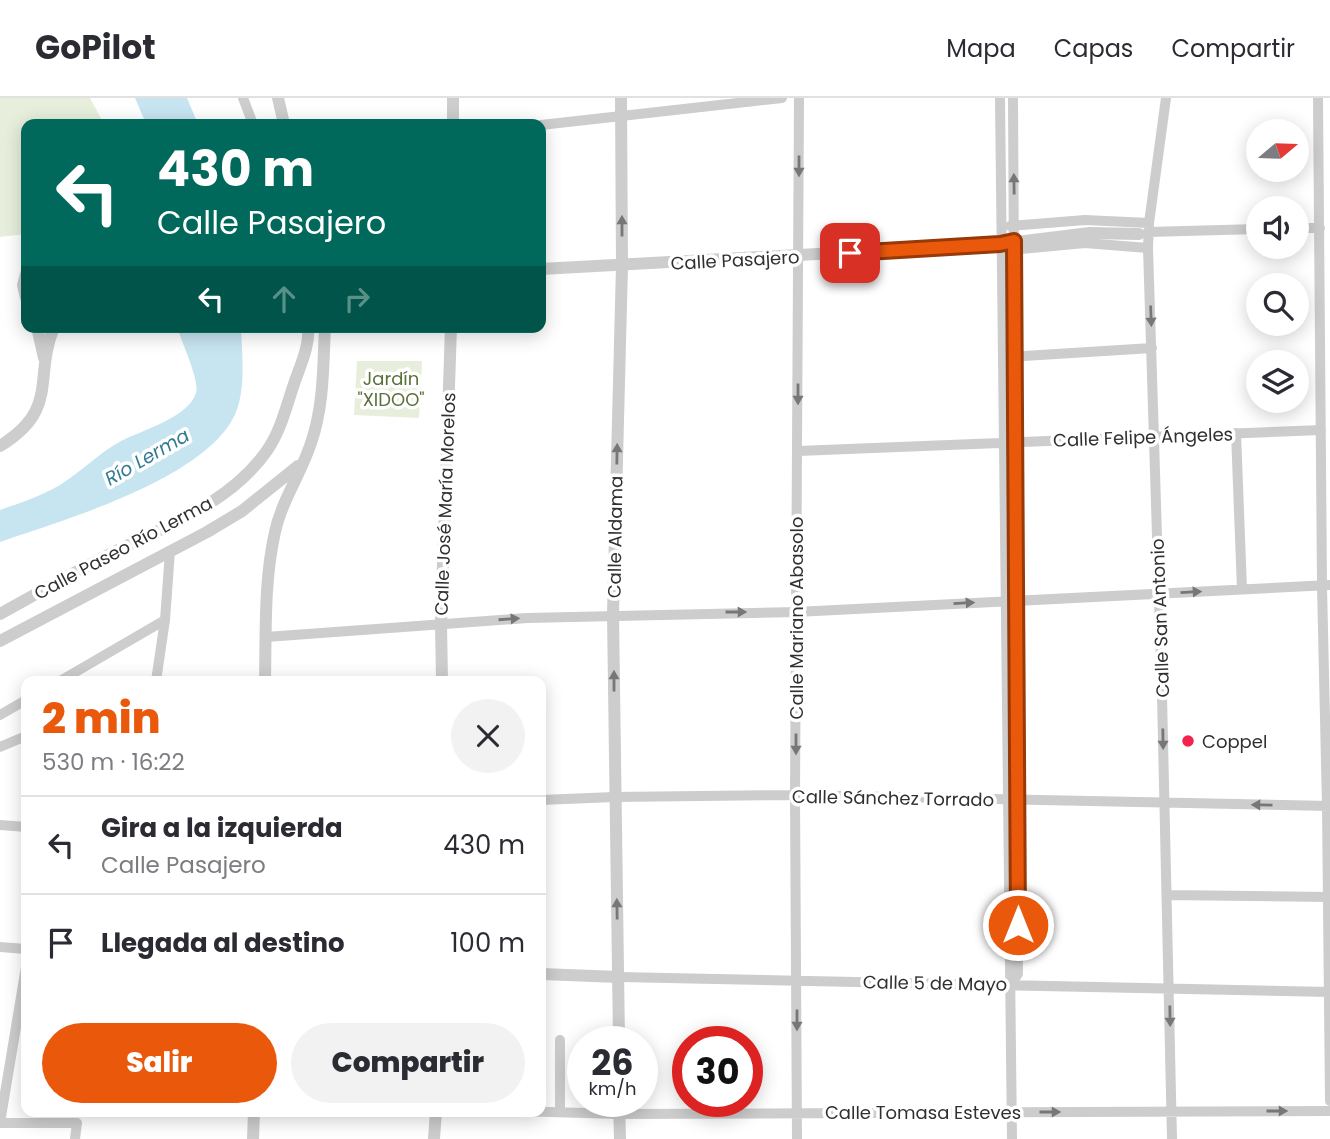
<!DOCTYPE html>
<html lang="es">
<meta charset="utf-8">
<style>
:root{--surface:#fff;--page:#f2f2f3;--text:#2b2b33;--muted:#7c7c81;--line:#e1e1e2;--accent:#ea580c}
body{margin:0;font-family:Poppins,sans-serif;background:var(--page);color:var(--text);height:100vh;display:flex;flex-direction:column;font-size:26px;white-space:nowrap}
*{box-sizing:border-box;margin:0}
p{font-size:23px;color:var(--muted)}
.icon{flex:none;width:38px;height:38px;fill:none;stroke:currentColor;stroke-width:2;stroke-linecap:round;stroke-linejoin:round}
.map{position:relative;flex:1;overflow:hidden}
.sheet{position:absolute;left:21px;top:578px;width:525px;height:441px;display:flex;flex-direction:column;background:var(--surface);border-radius:14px;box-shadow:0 4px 18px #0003}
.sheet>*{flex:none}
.banner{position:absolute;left:21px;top:21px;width:525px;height:214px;border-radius:14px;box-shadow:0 4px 18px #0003;background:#00695c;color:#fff;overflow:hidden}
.needle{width:46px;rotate:71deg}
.buttons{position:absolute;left:1246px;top:21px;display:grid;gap:14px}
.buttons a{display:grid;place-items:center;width:63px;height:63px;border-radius:50%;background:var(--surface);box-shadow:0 4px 18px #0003;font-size:35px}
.speed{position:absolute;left:567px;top:928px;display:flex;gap:14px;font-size:35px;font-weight:700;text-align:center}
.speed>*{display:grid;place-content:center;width:91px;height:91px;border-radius:50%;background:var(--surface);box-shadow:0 4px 18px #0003;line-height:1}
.speed small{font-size:18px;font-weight:400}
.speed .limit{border:10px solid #d22;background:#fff;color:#111}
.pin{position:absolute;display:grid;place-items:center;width:60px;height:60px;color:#fff;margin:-30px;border-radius:14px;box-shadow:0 4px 10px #0006}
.me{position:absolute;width:77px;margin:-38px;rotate:0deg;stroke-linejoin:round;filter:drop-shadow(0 0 5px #0008)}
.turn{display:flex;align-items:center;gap:24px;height:147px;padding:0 21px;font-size:32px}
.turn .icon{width:91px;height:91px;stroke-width:2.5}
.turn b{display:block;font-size:49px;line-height:60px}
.lanes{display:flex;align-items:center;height:66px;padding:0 21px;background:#0003;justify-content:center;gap:35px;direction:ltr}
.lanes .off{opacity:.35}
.round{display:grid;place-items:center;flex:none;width:74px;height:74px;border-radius:37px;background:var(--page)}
.summary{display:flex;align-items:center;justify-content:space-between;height:119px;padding:0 21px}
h1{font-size:42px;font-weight:800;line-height:52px;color:var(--accent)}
.cta{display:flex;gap:14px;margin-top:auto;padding:14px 21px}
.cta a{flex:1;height:80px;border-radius:42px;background:var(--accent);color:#fff;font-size:28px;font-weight:800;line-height:80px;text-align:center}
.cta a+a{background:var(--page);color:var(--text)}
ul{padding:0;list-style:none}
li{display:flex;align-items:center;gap:21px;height:98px;padding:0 21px;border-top:2px solid var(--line)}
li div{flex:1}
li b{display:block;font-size:26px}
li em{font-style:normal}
header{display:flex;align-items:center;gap:42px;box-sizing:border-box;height:98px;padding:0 35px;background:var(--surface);border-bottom:2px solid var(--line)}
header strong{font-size:33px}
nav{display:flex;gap:38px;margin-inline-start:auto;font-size:24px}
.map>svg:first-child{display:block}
.green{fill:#e8eedc}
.water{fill:#c7e5f0}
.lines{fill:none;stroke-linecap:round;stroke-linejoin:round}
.minor{stroke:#cdcdcd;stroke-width:10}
.tertiary{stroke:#cdcdcd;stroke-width:12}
.oneway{fill:#777}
.route-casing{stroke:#983908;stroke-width:18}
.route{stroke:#ea580c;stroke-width:12}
.poi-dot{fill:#f6224e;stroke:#fff;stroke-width:2.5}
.labels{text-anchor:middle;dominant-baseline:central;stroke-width:7;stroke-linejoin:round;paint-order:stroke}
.street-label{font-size:18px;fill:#303030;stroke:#fff}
.park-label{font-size:18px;fill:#5a7038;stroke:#fff}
.poi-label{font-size:18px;fill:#303030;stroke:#fff;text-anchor:start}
.water-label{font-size:19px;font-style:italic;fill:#337b93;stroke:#fff}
</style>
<header>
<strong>GoPilot</strong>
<nav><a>Mapa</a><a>Capas</a><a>Compartir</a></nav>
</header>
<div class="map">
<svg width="1330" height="1041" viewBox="0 0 1330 1041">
<rect width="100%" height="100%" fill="#fff"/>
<path class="green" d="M 0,0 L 90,0 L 104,26 L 26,26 L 26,136 L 0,139 Z
M 357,263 L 422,263 L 419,320 L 354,317 Z"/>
<path class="water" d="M 135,0 L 187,0 L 198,26 L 146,26 Z
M 177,229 L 241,229 C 242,253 245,281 239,305 C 222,377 63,422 0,444 L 0,412 C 20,405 41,398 60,387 C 81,374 99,355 121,343 C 142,332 188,320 196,295 C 200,283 182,245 177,229 Z"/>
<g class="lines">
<path class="minor" d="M 243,0 L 253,26
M 1000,0 L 1012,1041
M 1166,0 L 1149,125 L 1148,150 L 1162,598 L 1172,1041
M 1318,0 L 1322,488 L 1327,708 L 1330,1003
M 541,27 L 782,0
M 1010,128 L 1085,122 L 1149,125
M 1297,130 L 1320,130
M 1148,134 L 1258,131
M 1009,152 L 1085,145 L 1148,150
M 1009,259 L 1152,250
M 1236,335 L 1242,491
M 798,353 L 1321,332
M 266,539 L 527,520 L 796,514 L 1330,487
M 60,583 L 165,522
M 156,583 L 165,522 L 170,453
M 0,617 L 26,602
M 0,649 L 26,638
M 541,702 L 614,699 L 795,697 L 1330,708
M 0,727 L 26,729
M 1167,797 L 1328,799
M 0,849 L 26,851
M 619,879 L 1330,894
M 1011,886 L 1018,876 L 1013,0
M 516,1013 L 619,1016 L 1330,1013
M 254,1014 L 323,1013
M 560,1014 L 560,942
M 0,1025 L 26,869
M 0,1025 L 77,1025 L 75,1041
M 797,1041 L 795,697 L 799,0"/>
<path class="tertiary" d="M 278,0 L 284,26
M 453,0 L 453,26
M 541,171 L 1000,146 L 1090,135 L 1139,136
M 26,176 L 23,187 L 26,200
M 37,229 L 44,260
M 0,348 C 60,311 33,281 54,229
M 0,516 C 36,496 71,476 108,457 C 163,429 228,407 266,354 C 281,333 286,309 294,286 C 300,268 310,248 308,229
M 0,543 L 207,434 L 242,413 L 298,368
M 265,583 C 266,534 264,482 275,434 C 282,402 301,376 311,345 C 324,308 323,268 325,229
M 442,583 L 441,525 L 451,229
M 541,876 L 619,879
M 619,943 L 613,516 L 622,168 L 621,0
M 619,1003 L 620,1041
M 253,1041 L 254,1013
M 434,1041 L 436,1013"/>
</g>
<defs><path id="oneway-solid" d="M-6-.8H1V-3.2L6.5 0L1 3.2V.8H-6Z" transform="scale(1.75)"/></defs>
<g class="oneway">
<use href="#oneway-solid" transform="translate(799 68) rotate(90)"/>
<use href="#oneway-solid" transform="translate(1014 86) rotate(-91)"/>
<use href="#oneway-solid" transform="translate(622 128) rotate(-90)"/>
<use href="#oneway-solid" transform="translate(1151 218) rotate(88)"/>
<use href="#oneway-solid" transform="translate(798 296) rotate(90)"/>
<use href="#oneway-solid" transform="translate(617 356) rotate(-89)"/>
<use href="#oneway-solid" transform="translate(1191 494) rotate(-3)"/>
<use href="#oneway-solid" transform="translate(964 505) rotate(-3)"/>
<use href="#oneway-solid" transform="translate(736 514)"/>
<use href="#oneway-solid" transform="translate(509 521) rotate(-4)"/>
<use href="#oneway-solid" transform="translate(614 583) rotate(-90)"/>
<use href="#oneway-solid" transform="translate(1163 641) rotate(89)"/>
<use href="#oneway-solid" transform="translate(796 646) rotate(90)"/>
<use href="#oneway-solid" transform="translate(1262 707) rotate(-179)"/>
<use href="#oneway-solid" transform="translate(617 811) rotate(-91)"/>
<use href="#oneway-solid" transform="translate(1170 918) rotate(89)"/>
<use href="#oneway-solid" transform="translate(797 922) rotate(90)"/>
<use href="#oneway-solid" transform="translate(1277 1013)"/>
<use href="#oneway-solid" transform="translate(1050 1014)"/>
</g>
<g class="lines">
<g class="route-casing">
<path id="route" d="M 850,155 L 1000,146 L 1014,143 L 1018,827"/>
</g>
<use href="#route" class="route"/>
</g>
<circle class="poi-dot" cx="1188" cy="643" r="7"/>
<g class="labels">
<g class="street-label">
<text transform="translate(735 162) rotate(-3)">Calle Pasajero</text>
<text transform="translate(1143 339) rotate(-2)">Calle Felipe Ángeles</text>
<text transform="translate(445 406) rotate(-88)">Calle José María Morelos</text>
<text transform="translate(615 439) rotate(-89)">Calle Aldama</text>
<text transform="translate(123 450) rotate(-28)">Calle Paseo Río Lerma</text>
<text transform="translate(796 520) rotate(-90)">Calle Mariano Abasolo</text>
<text transform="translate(1160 520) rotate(-92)">Calle San Antonio</text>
<text transform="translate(893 700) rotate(1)">Calle Sánchez Torrado</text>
<text transform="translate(935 885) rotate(1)">Calle 5 de Mayo</text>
<text x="923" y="1014">Calle Tomasa Esteves</text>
</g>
<g class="park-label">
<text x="391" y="280">Jardín<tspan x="391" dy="21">"XIDOO"</tspan></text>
</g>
<g class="poi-label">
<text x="1202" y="643">Coppel</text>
</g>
<g class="water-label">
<text transform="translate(147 359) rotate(-30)">Río Lerma</text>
</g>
</g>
</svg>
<div class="buttons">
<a><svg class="needle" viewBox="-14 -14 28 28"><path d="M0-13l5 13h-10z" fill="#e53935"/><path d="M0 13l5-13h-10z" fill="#7c7c81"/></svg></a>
<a><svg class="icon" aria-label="sound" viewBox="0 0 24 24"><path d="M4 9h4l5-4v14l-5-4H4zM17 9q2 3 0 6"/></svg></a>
<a><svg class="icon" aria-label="search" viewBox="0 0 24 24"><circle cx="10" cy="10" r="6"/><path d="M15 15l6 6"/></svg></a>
<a><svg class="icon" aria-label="layers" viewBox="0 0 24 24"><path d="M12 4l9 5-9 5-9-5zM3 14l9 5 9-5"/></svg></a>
</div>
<div class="speed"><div>26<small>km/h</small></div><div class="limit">30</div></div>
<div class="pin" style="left:850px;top:155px;background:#d93025"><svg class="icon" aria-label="arrive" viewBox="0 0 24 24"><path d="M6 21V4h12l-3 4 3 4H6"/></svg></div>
<svg class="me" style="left:1018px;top:827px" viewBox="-20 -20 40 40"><circle r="17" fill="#ea580c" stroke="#fff" stroke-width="3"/><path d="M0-11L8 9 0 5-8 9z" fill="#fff"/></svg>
<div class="banner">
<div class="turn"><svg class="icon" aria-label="left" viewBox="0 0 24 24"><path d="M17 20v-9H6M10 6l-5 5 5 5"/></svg><div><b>430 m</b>Calle Pasajero</div></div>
<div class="lanes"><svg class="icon" aria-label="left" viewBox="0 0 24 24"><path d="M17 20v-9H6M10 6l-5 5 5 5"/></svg><svg class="icon off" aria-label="ahead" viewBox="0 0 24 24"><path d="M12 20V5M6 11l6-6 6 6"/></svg><svg class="icon off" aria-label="right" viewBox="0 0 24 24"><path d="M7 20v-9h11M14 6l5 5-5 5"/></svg></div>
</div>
<section class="sheet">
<div class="summary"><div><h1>2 min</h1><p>530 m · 16:22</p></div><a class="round"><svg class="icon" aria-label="close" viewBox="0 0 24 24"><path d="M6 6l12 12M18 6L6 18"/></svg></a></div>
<ul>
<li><svg class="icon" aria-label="left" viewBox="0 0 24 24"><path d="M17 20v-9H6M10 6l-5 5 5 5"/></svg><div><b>Gira a la izquierda</b><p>Calle Pasajero</p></div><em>430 m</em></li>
<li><svg class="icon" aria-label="arrive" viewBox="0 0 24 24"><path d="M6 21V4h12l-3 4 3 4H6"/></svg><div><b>Llegada al destino</b></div><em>100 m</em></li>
</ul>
<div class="cta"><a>Salir</a><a>Compartir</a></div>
</section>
</div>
